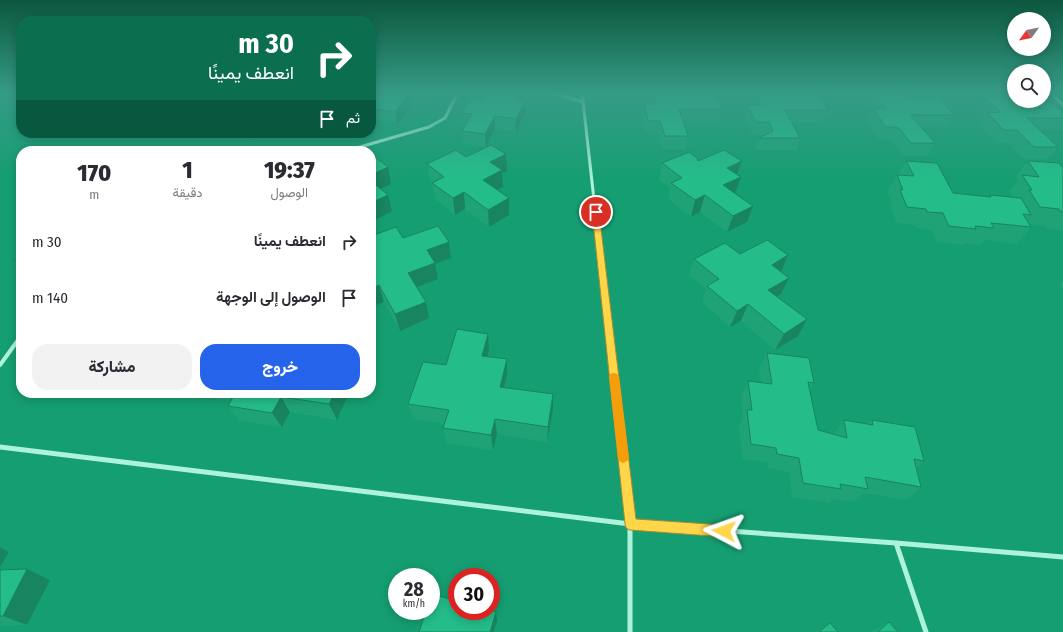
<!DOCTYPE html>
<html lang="ar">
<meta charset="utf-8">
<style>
:root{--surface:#fff;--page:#f2f2f3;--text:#2b2b33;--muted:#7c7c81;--accent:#2563eb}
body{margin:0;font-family:"Fira Sans Condensed",Vazirmatn,sans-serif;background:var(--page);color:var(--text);direction:rtl;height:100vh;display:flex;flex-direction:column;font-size:15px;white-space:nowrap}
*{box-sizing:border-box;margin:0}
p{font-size:13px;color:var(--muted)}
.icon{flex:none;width:22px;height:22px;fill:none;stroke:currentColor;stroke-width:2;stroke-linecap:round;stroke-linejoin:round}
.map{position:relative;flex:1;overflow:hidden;direction:ltr}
.sheet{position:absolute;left:16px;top:146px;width:360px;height:252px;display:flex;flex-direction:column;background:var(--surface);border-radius:16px;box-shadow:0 2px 10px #0003;direction:rtl}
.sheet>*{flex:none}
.hud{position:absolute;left:16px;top:16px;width:360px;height:122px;border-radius:16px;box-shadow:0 2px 10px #0003;direction:rtl;background:#0b6e4f;color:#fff;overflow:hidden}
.needle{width:26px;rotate:237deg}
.buttons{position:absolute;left:1007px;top:12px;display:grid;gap:8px}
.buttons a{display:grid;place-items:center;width:44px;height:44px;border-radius:50%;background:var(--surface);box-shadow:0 2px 10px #0003;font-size:20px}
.speed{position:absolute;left:388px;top:568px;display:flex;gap:8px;font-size:20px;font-weight:700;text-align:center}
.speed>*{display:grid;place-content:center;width:52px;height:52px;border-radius:50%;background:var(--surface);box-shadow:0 2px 10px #0003;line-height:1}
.speed small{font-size:10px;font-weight:400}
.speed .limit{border:6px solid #d22;background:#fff;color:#111}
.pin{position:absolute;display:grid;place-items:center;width:34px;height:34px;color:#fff;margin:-17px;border:2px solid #fff;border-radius:50%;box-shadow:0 1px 4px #0007}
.me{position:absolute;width:44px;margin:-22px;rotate:274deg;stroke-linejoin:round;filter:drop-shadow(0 0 3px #0008)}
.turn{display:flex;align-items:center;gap:14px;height:84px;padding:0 16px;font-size:18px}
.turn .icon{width:52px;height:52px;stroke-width:2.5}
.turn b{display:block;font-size:28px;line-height:34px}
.then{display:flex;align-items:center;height:38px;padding:0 16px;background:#0003;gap:8px;font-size:15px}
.eta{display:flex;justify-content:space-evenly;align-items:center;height:68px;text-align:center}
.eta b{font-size:24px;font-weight:800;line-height:28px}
.button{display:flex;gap:8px;margin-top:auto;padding:8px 16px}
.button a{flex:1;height:46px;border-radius:16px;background:var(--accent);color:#fff;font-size:16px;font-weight:800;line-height:46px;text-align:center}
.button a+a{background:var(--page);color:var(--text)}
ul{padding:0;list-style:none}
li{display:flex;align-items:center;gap:12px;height:56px;padding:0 16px}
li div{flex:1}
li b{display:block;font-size:15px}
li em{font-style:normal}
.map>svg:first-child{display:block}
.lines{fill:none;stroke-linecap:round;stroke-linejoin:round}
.street-far2{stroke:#adf3db;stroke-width:3}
.street-far1{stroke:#adf3db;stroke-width:4}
.street{stroke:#adf3db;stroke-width:5}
.wall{fill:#1fa376}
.shaded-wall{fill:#198460}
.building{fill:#24bd89;stroke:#198460}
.route{fill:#ffd54a;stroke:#a68a30}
.slow{fill:#f59e0b}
</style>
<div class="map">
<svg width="1063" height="632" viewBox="0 0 1063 632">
<rect width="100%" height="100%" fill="#159e71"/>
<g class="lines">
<path class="street-far2" d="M 552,92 L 583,102
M 582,92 L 597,227
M 1050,92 L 1063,105
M 346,151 L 429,127 L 445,118 L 458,92"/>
<path class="street-far1" d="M 597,226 L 617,403
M 0,365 L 21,336"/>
<path class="street" d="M 616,402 L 630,524 L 630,632
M 0,447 L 630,524 L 896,543 L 1063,557
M 896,543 L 926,632"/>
</g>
<path class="wall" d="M 371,92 L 406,92 L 411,106 L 397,124 L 377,121 L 371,129 Z
M 648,92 L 714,92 L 722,109 L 719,121 L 683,121 L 688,136 L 685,149 L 662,149 L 658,133 L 646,133 L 642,116 L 644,104 L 651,104 Z
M 754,92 L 828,110 L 823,122 L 792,122 L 800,138 L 796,150 L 754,150 L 759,138 L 765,135 L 765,134 L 752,134 L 744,117 L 747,105 L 751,105 L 751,104 Z
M 873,93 L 909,98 L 954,115 L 947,127 L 921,127 L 935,143 L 927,156 L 904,156 L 892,140 L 879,139 L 867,122 L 872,111 L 867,105 Z
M 983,96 L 1014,101 L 1063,112 L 1063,128 L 1061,130 L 1040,130 L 1058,147 L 1048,159 L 1024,159 L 1008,143 L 996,143 L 979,125 L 984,117 L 976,108 Z
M 482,100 L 519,100 L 525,101 L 525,113 L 516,132 L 495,129 L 486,147 L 463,144 L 462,131 L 465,126 L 463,125 L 462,113 Z
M 466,157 L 507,171 L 502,173 L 503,187 L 497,190 L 509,198 L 509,215 L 489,227 L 465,209 L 455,215 L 435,199 L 432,183 L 430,180 L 427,164 Z
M 698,161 L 742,161 L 737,175 L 735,194 L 747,222 L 727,232 L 700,212 L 691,217 L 668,199 L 670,188 L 659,180 L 662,163 Z
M 906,161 L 953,193 L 988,197 L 990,195 L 1013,197 L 1009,192 L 1018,181 L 1016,177 L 1028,161 L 1063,168 L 1063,231 L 1062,230 L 1047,229 L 1045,226 L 1029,224 L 1031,227 L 1017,244 L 985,240 L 981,245 L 965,243 L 963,245 L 937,242 L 932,230 L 917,228 L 915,225 L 897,223 L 890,206 L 892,203 L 887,191 L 897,175 L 898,175 Z
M 396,227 L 403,238 L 449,242 L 451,258 L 435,264 L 438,279 L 417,287 L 429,318 L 400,331 L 384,302 L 371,307 Z
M 740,254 L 788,255 L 781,272 L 789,278 L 781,294 L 777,297 L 807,319 L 798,336 L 775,350 L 741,321 L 730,327 L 702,302 L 706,289 L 689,275 L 694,259 Z
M 21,255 L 21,268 L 14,261 Z
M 1063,281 L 1063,289 L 1059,285 Z
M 489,350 L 488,356 L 507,359 L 507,375 L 505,388 L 553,410 L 547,442 L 497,434 L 493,450 L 447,443 L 443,428 L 445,424 L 413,419 L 408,404 L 446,365 Z
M 767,353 L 814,383 L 809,389 L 818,430 L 833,434 L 844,420 L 868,424 L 872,420 L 924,461 L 916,468 L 921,487 L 905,500 L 864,493 L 854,502 L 833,499 L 829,503 L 792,497 L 789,472 L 768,468 L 767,462 L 742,459 L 739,425 L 743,418 L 741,396 L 748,381 L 761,382 L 759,369 Z
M 207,393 L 349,393 L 337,420 L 290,412 L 282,427 L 239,421 L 228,406 L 230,401 L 211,398 Z
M 0,570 L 50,580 L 27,625 L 0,626 Z
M 889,622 L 898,632 L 871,632 L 872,631 Z
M 830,623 L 838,632 L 816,632 Z"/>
<path class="shaded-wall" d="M 399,92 L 406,92 L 406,97 L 409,94 L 411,106 L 397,124 L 395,112 Z
M 519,92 L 519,104 L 515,99 Z
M 525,101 L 525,113 L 516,132 L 516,119 Z
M 375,109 L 377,121 L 371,129 L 371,113 Z
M 495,116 L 495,129 L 486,147 L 485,134 Z
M 506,154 L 507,171 L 502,173 L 503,187 L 484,197 L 483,180 L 490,162 Z
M 742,161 L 736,177 L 727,168 Z
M 388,167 L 391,184 L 371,193 L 371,175 Z
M 741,177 L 735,193 L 718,202 L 723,185 Z
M 464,192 L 465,209 L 455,215 L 453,198 Z
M 388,195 L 392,211 L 371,222 L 371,203 Z
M 705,195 L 700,212 L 691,217 L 695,200 Z
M 509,198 L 509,215 L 489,227 L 488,210 Z
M 753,206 L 747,222 L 727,232 L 733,216 Z
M 449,242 L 451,258 L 435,264 L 438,279 L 412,289 L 408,273 L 427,250 Z
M 788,255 L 781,272 L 772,265 Z
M 789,278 L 781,294 L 761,306 L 768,290 Z
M 379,285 L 384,302 L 371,307 L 371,289 Z
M 426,302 L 429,318 L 400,331 L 395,314 Z
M 748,304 L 741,321 L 730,327 L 737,311 Z
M 807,319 L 798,336 L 775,350 L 784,334 Z
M 488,334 L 489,350 L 484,371 L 482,356 Z
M 507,359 L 507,375 L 501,402 L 500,387 Z
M 335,393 L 349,393 L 337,420 L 329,404 Z
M 553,394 L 553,410 L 547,442 L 548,427 Z
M 281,397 L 290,412 L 282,427 L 272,413 Z
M 495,419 L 497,434 L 493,450 L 491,435 Z
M 0,547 L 9,552 L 0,567 Z
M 27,569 L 50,580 L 27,625 L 3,616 Z
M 496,612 L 497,621 L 494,632 L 490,632 Z"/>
<path class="building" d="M 371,92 L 400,92 L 409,94 L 395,112 L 375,109 L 371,113 Z
M 487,92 L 519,92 L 515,99 L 525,101 L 516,119 L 495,116 L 485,134 L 462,131 L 472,114 L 462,113 L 471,99 L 482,100 Z
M 653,92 L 714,92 L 722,109 L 679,109 L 688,136 L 665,136 L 660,121 L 648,121 L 644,104 L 657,104 Z
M 755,92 L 817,93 L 828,110 L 785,110 L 800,138 L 759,138 L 773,131 L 769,122 L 756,122 L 747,105 L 761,105 Z
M 873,93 L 905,93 L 909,98 L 939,98 L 954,115 L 911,115 L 935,143 L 911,143 L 898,127 L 886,127 L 873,109 L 886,109 Z
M 983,96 L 1014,96 L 1014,101 L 1050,101 L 1063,112 L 1063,118 L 1027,118 L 1058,147 L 1034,147 L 1017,130 L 1004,130 L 987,113 L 1000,112 Z
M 491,145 L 506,154 L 490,162 L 502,170 L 483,180 L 509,198 L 488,210 L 464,192 L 453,198 L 432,183 L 444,177 L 427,164 L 456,150 L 466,157 Z
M 724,150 L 742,161 L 727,168 L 741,177 L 723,185 L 753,206 L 733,216 L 705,195 L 695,200 L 671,183 L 682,178 L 662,163 L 689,152 L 697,158 L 698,161 Z
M 371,154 L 388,167 L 371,175 Z
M 906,161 L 937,163 L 953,193 L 991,197 L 990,195 L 1021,198 L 1031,215 L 1023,214 L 1031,227 L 991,223 L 994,228 L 975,226 L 976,229 L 949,226 L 943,213 L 927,212 L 926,209 L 907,207 L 900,190 L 903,190 L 897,175 L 914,176 Z
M 1028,161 L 1059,163 L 1063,168 L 1063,212 L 1061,212 L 1059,209 L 1040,207 L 1029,190 L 1032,190 L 1022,175 L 1039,177 Z
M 371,181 L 388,195 L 371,203 Z
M 438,226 L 449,242 L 427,250 L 435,263 L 408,273 L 426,302 L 395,314 L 379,285 L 371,289 L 371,236 L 396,227 L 403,238 Z
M 767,240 L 788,255 L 772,265 L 789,278 L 768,290 L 807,319 L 784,334 L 748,304 L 737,311 L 707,286 L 719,279 L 694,259 L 725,243 L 740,254 Z
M 21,255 L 21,262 L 14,261 Z
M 457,329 L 488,334 L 482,356 L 507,359 L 500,387 L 553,394 L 548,427 L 495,419 L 491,435 L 443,428 L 449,410 L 408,404 L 423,362 L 446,365 Z
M 767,353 L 809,358 L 814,383 L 808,382 L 818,430 L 847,438 L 844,420 L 873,425 L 872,420 L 915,427 L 924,461 L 914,459 L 921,487 L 865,477 L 868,489 L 840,484 L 841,489 L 803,483 L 799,458 L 777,454 L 776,448 L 751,444 L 747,410 L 752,410 L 748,381 L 772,384 Z
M 235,393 L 335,393 L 329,404 L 281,397 L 272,413 L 228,406 Z
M 27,569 L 3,616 L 0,616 L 0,570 Z
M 432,594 L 457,601 L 457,611 L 491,611 L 491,610 L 496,612 L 490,632 L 419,632 L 426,611 L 431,611 L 431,595 Z
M 889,622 L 898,632 L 878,632 Z
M 830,623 L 838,632 L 819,632 Z"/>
<linearGradient id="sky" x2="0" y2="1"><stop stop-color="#0c573e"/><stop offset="0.51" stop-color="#359b86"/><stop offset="1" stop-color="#359b86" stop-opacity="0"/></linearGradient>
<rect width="1063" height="181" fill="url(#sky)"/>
<path class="route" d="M 596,209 L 599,212 L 636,519 L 724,525 L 728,527 L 730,531 L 728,535 L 724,537 L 630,530 L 626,528 L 625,524 L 592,212 Z"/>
<path class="slow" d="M 614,373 L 617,374 L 619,377 L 629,458 L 627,461 L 623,463 L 619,461 L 618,458 L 609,377 L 610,374 Z"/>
</svg>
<div class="buttons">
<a><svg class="needle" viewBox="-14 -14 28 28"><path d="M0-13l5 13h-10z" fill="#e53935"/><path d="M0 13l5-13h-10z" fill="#7c7c81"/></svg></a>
<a><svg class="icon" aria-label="search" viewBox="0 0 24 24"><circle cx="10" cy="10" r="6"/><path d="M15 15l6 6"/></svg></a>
</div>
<div class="speed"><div>28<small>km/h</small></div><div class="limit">30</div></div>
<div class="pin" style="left:596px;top:212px;background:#d93025"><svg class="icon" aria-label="arrive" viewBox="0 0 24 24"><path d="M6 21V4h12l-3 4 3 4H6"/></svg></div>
<svg class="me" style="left:724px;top:531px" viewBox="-20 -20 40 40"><path d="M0-17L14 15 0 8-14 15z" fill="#ffd54a" stroke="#fff" stroke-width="4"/></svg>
<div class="hud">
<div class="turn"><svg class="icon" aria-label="right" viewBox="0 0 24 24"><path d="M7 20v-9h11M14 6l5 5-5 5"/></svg><div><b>30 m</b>انعطف يمينًا</div></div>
<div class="then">ثم<svg class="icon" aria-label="arrive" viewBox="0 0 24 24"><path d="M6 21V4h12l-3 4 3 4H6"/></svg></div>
</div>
<section class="sheet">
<div class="eta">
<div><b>19:37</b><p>الوصول</p></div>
<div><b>1</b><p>دقيقة</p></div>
<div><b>170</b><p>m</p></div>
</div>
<ul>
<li><svg class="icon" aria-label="right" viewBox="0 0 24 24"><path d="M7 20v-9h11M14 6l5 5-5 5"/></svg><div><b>انعطف يمينًا</b></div><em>30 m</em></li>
<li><svg class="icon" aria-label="arrive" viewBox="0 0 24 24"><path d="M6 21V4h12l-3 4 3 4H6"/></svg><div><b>الوصول إلى الوجهة</b></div><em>140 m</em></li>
</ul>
<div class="button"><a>خروج</a><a>مشاركة</a></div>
</section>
</div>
